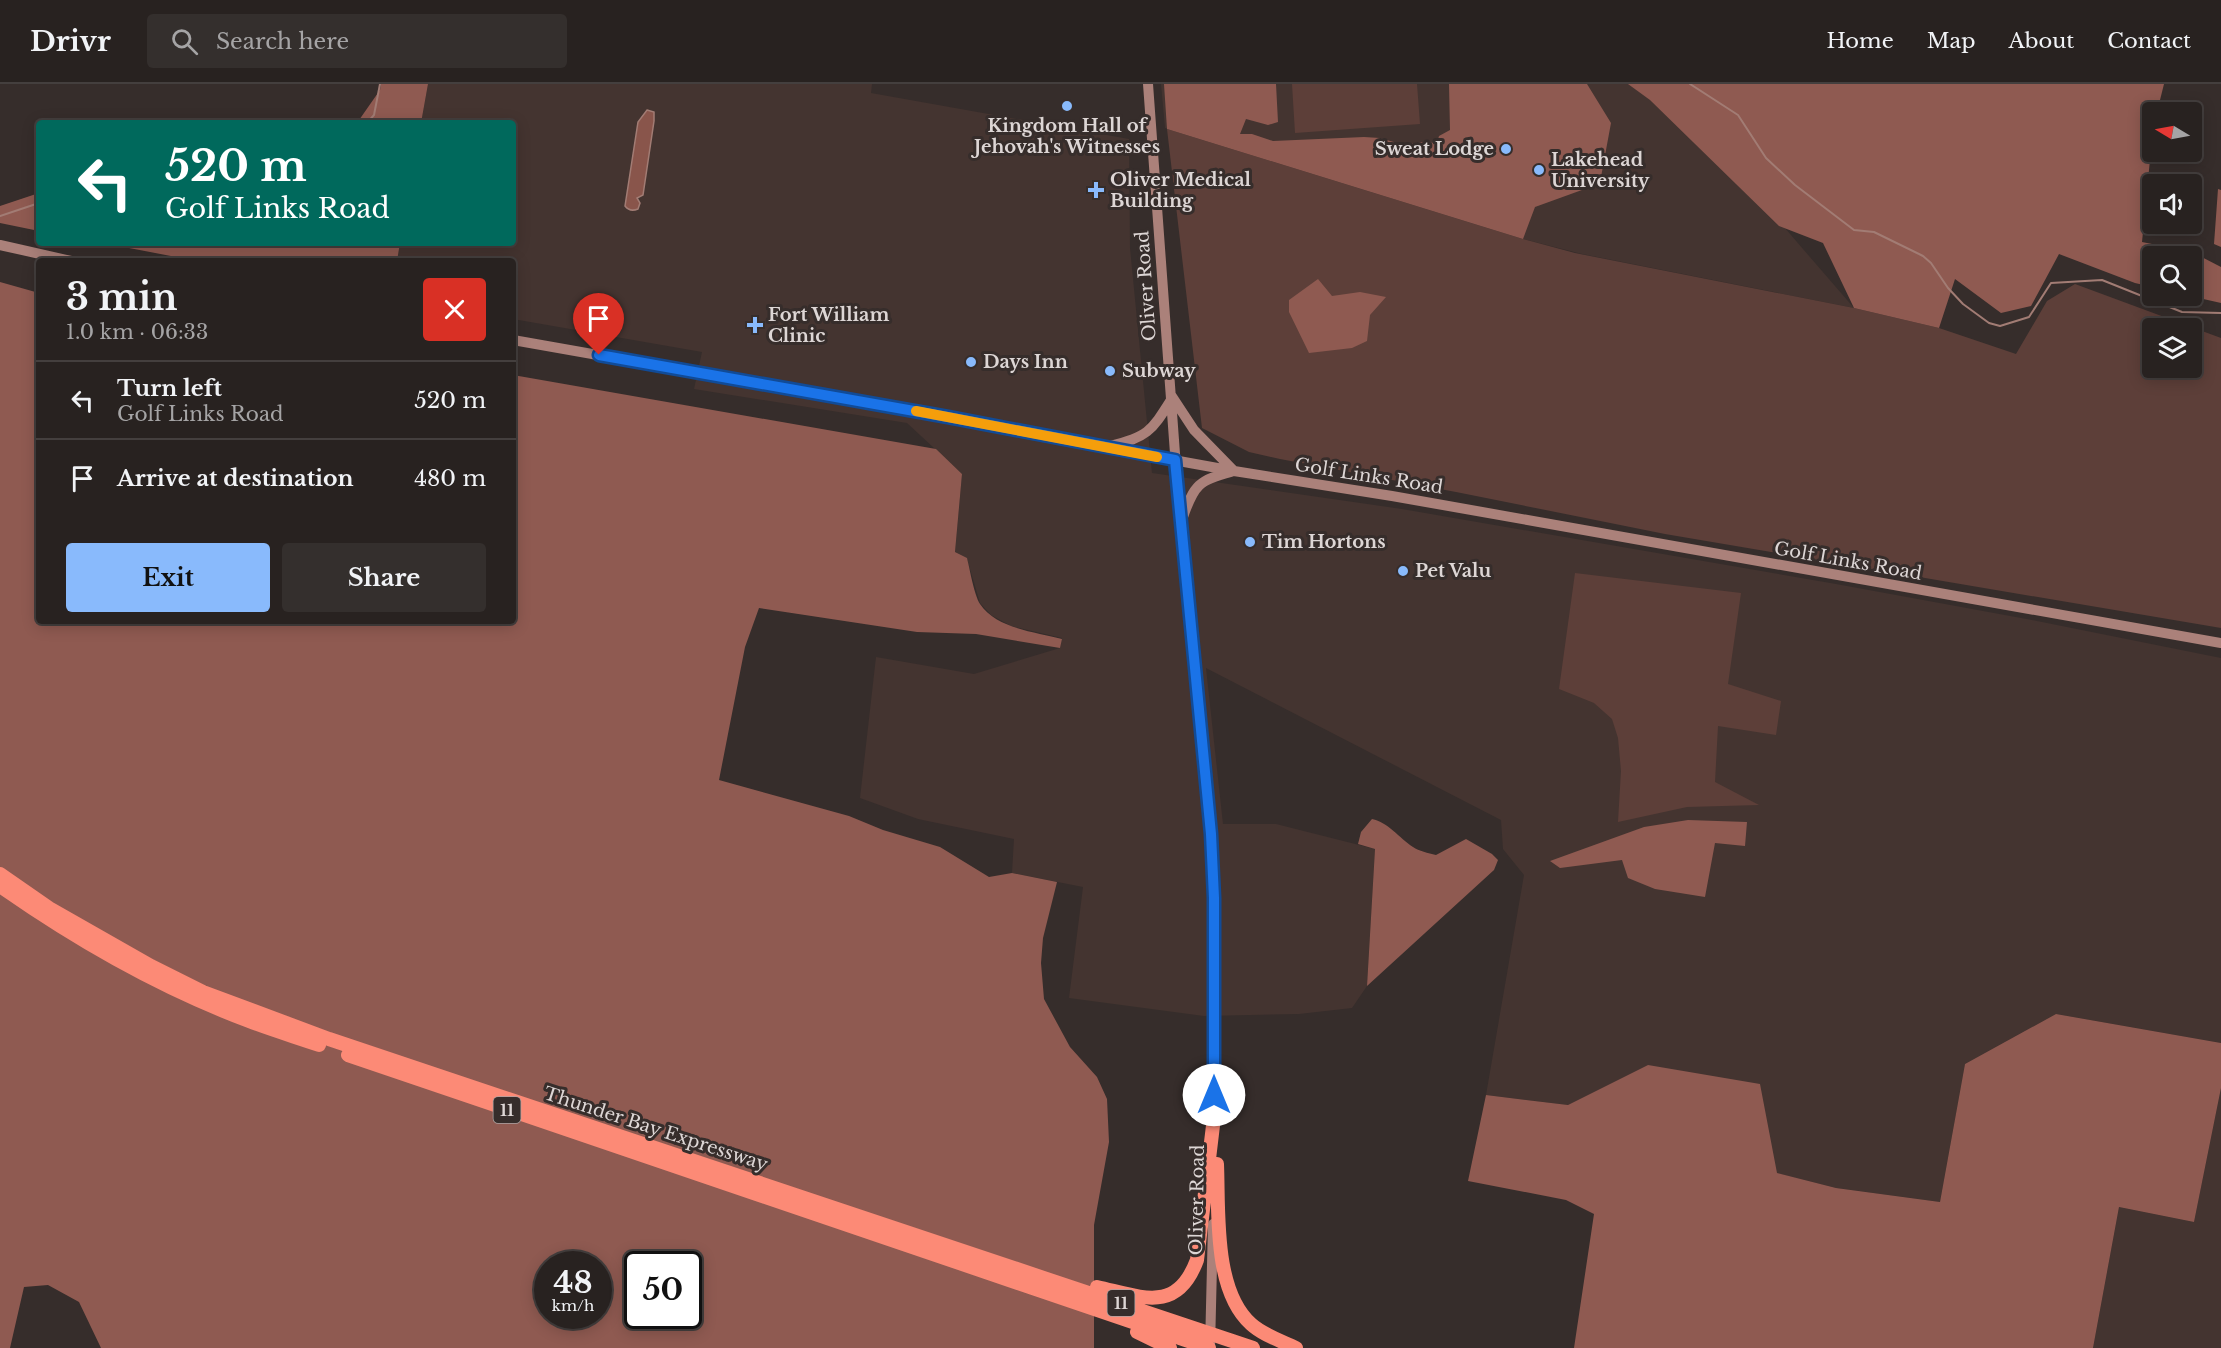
<!DOCTYPE html>
<meta charset="utf-8">
<style>
:root{--surface:#282220;--page:#342f2d;--text:#f1f3f6;--muted:#a5a4a5;--line:#443f3e;--accent:#89bafc}
body{margin:0;font-family:"Libre Baskerville",serif;background:var(--page);color:var(--text);height:100vh;display:flex;flex-direction:column;font-size:22px;white-space:nowrap}
*{box-sizing:border-box;margin:0}
p{font-size:20px;color:var(--muted)}
.icon{flex:none;width:33px;height:33px;fill:none;stroke:currentColor;stroke-width:2;stroke-linecap:round;stroke-linejoin:round}
.map{position:relative;flex:1;overflow:hidden}
.drawer{position:absolute;left:36px;top:174px;width:480px;height:366px;display:flex;flex-direction:column;background:var(--surface);border-radius:6px;box-shadow:0 3px 15px #0003,0 0 0 2px var(--line)}
.drawer>*{flex:none}
.top-card{position:absolute;left:36px;top:36px;width:480px;height:126px;border-radius:6px;box-shadow:0 3px 15px #0003,0 0 0 2px var(--line);background:#00695c;color:#fff;overflow:hidden}
.needle{width:39px;rotate:280deg}
.controls{position:absolute;left:2142px;top:18px;display:grid;gap:12px}
.controls a{display:grid;place-items:center;width:60px;height:60px;border-radius:6px;background:var(--surface);box-shadow:0 3px 15px #0003,0 0 0 2px var(--line);font-size:30px}
.speed{position:absolute;left:534px;top:1167px;display:flex;gap:12px;font-size:30px;font-weight:700;text-align:center}
.speed>*{display:grid;place-content:center;width:78px;height:78px;border-radius:50%;background:var(--surface);box-shadow:0 3px 15px #0003,0 0 0 2px var(--line);line-height:1}
.speed small{font-size:15px;font-weight:400}
.speed .limit{border:3px solid #111;border-radius:9px;background:#fff;color:#111}
.pin{position:absolute;display:grid;place-items:center;width:51px;height:51px;color:#fff;margin:-62px -26px;border-radius:50% 50% 50% 0;rotate:-45deg;box-shadow:0 0 6px #0007}
.pin .icon{rotate:45deg}
.me{position:absolute;width:66px;margin:-33px;rotate:0deg;stroke-linejoin:round;filter:drop-shadow(0 0 4px #0008)}
.turn{display:flex;align-items:center;gap:21px;height:126px;padding:0 30px;font-size:27px}
.turn .icon{width:78px;height:78px;stroke-width:2.5}
.turn b{display:block;font-size:42px;line-height:51px}
.round{display:grid;place-items:center;flex:none;width:63px;height:63px;border-radius:6px;background:var(--page)}
.summary{display:flex;align-items:center;justify-content:space-between;height:102px;padding:0 30px}
h1{font-size:36px;font-weight:800;line-height:45px}
.action{display:flex;gap:12px;margin-top:auto;padding:12px 30px}
.action a{flex:1;height:69px;border-radius:6px;background:var(--accent);color:#111;font-size:24px;font-weight:800;line-height:69px;text-align:center}
.action a+a{background:var(--page);color:var(--text)}
ul{padding:0;list-style:none}
li{display:flex;align-items:center;gap:18px;height:78px;padding:0 30px;border-top:2px solid var(--line)}
li div{flex:1}
li b{display:block;font-size:22px}
li em{font-style:normal}
header{display:flex;align-items:center;gap:36px;box-sizing:border-box;height:84px;padding:0 30px;background:var(--surface);border-bottom:2px solid var(--line)}
header strong{font-size:28px}
nav{display:flex;gap:33px;margin-inline-start:auto;font-size:21px}
.search{width:420px;height:54px;background:var(--page);display:flex;align-items:center;gap:15px;box-sizing:border-box;padding:0 21px;border-radius:6px;color:var(--muted);font-size:22px}
.map>svg:first-child{display:block}
.built{fill:#443430}
.green{fill:#5d3f39;fill-rule:evenodd}
.forest{fill:#8f5a51;fill-rule:evenodd}
.water{fill:#89554b;stroke:#a27c74;stroke-width:1.5}
.lines{fill:none;stroke-linecap:round;stroke-linejoin:round}
.stream{stroke:#a27c74;stroke-width:2}
.secondary{stroke:#ab817a;stroke-width:10}
.highway{stroke:#fc8a76;stroke-width:14}
.route-casing{stroke:#114b97;stroke-width:15}
.route{stroke:#1a73e8;stroke-width:10}
.slow{stroke:#f59e0b;stroke-width:10}
.poi-dot{fill:#89bafc;stroke:#362d2b;stroke-width:2}
.labels{text-anchor:middle;dominant-baseline:central;stroke-width:6;stroke-linejoin:round;paint-order:stroke}
.shield{fill:#362d2b;stroke:#aba3a2;stroke-width:1.5}
.shield-label{font-size:16px;font-weight:bold;fill:#ddd6d5}
.poi-label{font-size:18px;font-weight:bold;fill:#ddd6d5;stroke:#362d2b;text-anchor:start}
.street-label{font-size:18px;fill:#ddd6d5;stroke:#362d2b}
</style>
<header>
<strong>Drivr</strong>
<div class="search"><svg class="icon" aria-label="search" viewBox="0 0 24 24"><circle cx="10" cy="10" r="6"/><path d="M15 15l6 6"/></svg>Search here</div>
<nav><a>Home</a><a>Map</a><a>About</a><a>Contact</a></nav>
</header>
<div class="map">
<svg width="2221" height="1264" viewBox="0 0 2221 1264">
<rect width="100%" height="100%" fill="#362d2b"/>
<path class="built" d="M 428,0 L 872,0 L 871,9 L 1129,55 L 1130,164 L 1152,389 L 1402,425 L 1836,500 L 2032,536 L 2221,574 L 2221,959 L 2056,930 L 1965,980 L 1940,1118 L 1836,1104 L 1776,1089 L 1648,981 L 1568,1021 L 1486,1011 L 1524,791 L 1503,765 L 1501,736 L 1206,584 L 1223,740 L 1276,740 L 1375,765 L 1367,902 L 1352,924 L 1299,930 L 1204,932 L 1069,914 L 1083,803 L 1012,789 L 1014,755 L 918,735 L 860,714 L 876,573 L 974,590 L 1060,564 L 1062,554 L 1011,542 L 991,531 L 980,519 L 967,475 L 955,468 L 962,390 L 907,339 L 694,305 L 702,268 L 513,235 L 513,177 L 397,177 L 400,159 L 513,159 L 513,39 L 421,39 Z
M 1161,0 L 1790,0 L 1771,128 L 1854,224 L 1582,170 L 1523,155 L 1165,44 Z
M 2221,1004 L 2221,1264 L 2093,1264 L 2119,1123 L 2194,1138 Z"/>
<path class="green" d="M 1292,0 L 1417,0 L 1420,40 L 1295,49 Z
M 1167,45 L 1523,155 L 1575,169 L 1854,224 L 1939,244 L 2016,270 L 2047,217 L 2075,200 L 2221,254 L 2221,544 L 1665,450 L 1456,408 L 1280,375 L 1249,368 L 1202,344 ZM 2152,244 L 2192,244 L 2192,284 L 2152,284 Z
M 1575,489 L 1741,509 L 1728,600 L 1781,617 L 1776,651 L 1718,642 L 1715,698 L 1759,721 L 1687,723 L 1618,738 L 1621,687 L 1618,654 L 1612,635 L 1594,619 L 1559,605 Z"/>
<path class="forest" d="M 381,0 L 428,0 L 421,39 L 357,39 L 380,6 Z
M 1164,0 L 1276,0 L 1278,38 L 1268,41 L 1246,35 L 1240,50 L 1252,50 L 1273,57 L 1364,53 L 1380,54 L 1404,61 L 1419,58 L 1437,59 L 1439,52 L 1450,46 L 1449,0 L 1587,0 L 1611,39 L 1601,93 L 1593,102 L 1535,123 L 1523,155 L 1167,45 Z
M 1628,0 L 2164,0 L 2157,28 L 2152,28 L 2152,55 L 2142,158 L 2192,168 L 2221,183 L 2221,219 L 2190,212 L 2192,172 L 2152,172 L 2152,203 L 2135,199 L 2059,170 L 2031,222 L 2001,229 L 1955,195 L 1939,244 L 1854,224 L 1823,159 L 1779,142 L 1650,16 Z
M 2218,105 L 2221,106 L 2221,163 L 2214,160 Z
M 39,109 L 39,147 L 0,139 L 0,122 Z
M 103,159 L 400,159 L 397,177 L 197,177 Z
M 1318,195 L 1332,212 L 1360,208 L 1386,213 L 1370,231 L 1367,257 L 1352,264 L 1309,269 L 1289,228 L 1289,216 Z
M 0,198 L 39,209 L 39,537 L 513,537 L 513,291 L 936,365 L 962,390 L 955,468 L 967,474 C 970,486 974,510 980,520 C 997,545 1036,548 1062,555 L 1060,564 L 976,550 L 917,548 L 759,524 L 745,563 L 719,696 L 849,732 L 883,746 L 940,763 L 989,793 L 1012,789 L 1057,798 L 1043,854 L 1041,879 L 1044,915 L 1070,963 L 1097,993 L 1107,1015 L 1109,1058 L 1094,1141 L 1094,1264 L 101,1264 L 79,1218 L 48,1201 L 24,1203 L 10,1264 L 0,1264 ZM 548,1180 L 598,1180 L 598,1232 L 548,1232 ZM 638,1180 L 688,1180 L 688,1232 L 638,1232 Z
M 1372,735 C 1388,738 1399,754 1413,763 C 1419,767 1428,769 1436,771 L 1466,755 L 1492,770 L 1498,776 L 1494,786 L 1367,902 L 1375,765 L 1358,760 L 1361,748 Z
M 1688,736 L 1747,738 L 1745,762 L 1715,759 L 1705,813 L 1655,805 L 1628,794 L 1622,776 L 1560,784 L 1550,777 L 1644,743 Z
M 2056,930 L 2221,959 L 2221,1004 L 2194,1138 L 2119,1123 L 2093,1264 L 1574,1264 L 1594,1130 L 1566,1116 L 1468,1097 L 1486,1011 L 1568,1021 L 1648,981 L 1760,1000 L 1777,1089 L 1836,1104 L 1940,1118 L 1965,980 Z"/>
<path class="water" d="M 647,26 L 654,28 L 654,37 L 643,111 L 637,114 L 640,119 L 638,125 C 633,127 628,126 625,122 L 638,38 Z"/>
<g class="lines">
<path class="stream" d="M 1690,0 L 1738,31 L 1766,74 L 1795,101 L 1854,146 L 1874,148 L 1923,172 L 1931,179 L 1948,204 L 1963,220 L 1989,239 L 2000,242 L 2029,233 L 2051,199 L 2102,196 L 2182,228 L 2221,229
M 367,39 L 374,31 L 380,0
M 0,132 L 39,119"/>
<path class="secondary" d="M 1148,0 L 1177,397 L 1211,750 L 1214,814 L 1214,1041
M 0,161 L 71,177
M 513,256 L 948,333 L 1046,353 L 1234,387 L 1392,412 L 2221,559
M 1171,311 L 1194,346 L 1234,387
M 1110,362 C 1147,353 1151,348 1171,316
M 1183,433 C 1194,401 1199,396 1231,388
M 1210,1264 L 1213,1140"/>
<path class="highway" d="M 0,790 L 49,824 L 151,882 L 203,908 L 329,955 L 1253,1264
M 0,802 C 77,856 161,904 249,937 C 272,946 296,953 319,961
M 348,971 L 1209,1264
M 1217,1080 C 1219,1127 1213,1206 1251,1240 C 1263,1251 1281,1257 1296,1264
M 1097,1203 C 1142,1213 1177,1230 1197,1176 L 1214,1033
M 1137,1248 L 1170,1264"/>
</g>
<g class="lines">
<g class="route-casing">
<path id="route" d="M 599,271 L 948,333 L 1175,376 L 1211,750 L 1214,814 L 1214,1011"/>
</g>
<use href="#route" class="route"/>
<path class="slow" d="M 916,327 L 1157,373"/>
</g>
<g class="poi-dot">
<circle cx="1067" cy="22" r="6"/>
<circle cx="1506" cy="65" r="6"/>
<circle cx="1539" cy="86" r="6"/>
<path d="M1093 97h6v6h6v6h-6v6h-6v-6h-6v-6h6z"/>
<path d="M752 232h6v6h6v6h-6v6h-6v-6h-6v-6h6z"/>
<circle cx="971" cy="278" r="6"/>
<circle cx="1110" cy="287" r="6"/>
<circle cx="1250" cy="458" r="6"/>
<circle cx="1403" cy="487" r="6"/>
</g>
<g class="labels">
<g class="shield">
<rect x="493.5" y="1013" width="27" height="26" rx="4.5"/>
<rect x="1107.5" y="1206" width="27" height="26" rx="4.5"/>
</g>
<g class="shield-label">
<text x="507" y="1026">11</text>
<text x="1121" y="1219">11</text>
</g>
<g class="poi-label">
<text x="1067" y="42" text-anchor="middle">Kingdom Hall of<tspan x="1067" dy="21">Jehovah's Witnesses</tspan></text>
<text x="1494" y="65" text-anchor="end">Sweat Lodge</text>
<text x="1551" y="76">Lakehead<tspan x="1551" dy="21">University</tspan></text>
<text x="1110" y="96">Oliver Medical<tspan x="1110" dy="21">Building</tspan></text>
<text x="768" y="231">Fort William<tspan x="768" dy="21">Clinic</tspan></text>
<text x="983" y="278">Days Inn</text>
<text x="1122" y="287">Subway</text>
<text x="1262" y="458">Tim Hortons</text>
<text x="1415" y="487">Pet Valu</text>
</g>
<g class="street-label">
<text transform="translate(1146 202) rotate(-94)">Oliver Road</text>
<text transform="translate(1369 392) rotate(9)">Golf Links Road</text>
<text transform="translate(1848 477) rotate(10)">Golf Links Road</text>
<text transform="translate(656 1045) rotate(18)">Thunder Bay Expressway</text>
<text transform="translate(1197 1116) rotate(-89)">Oliver Road</text>
</g>
</g>
</svg>
<div class="controls">
<a><svg class="needle" viewBox="-14 -14 28 28"><path d="M0-13l5 13h-10z" fill="#e53935"/><path d="M0 13l5-13h-10z" fill="#a5a4a5"/></svg></a>
<a><svg class="icon" aria-label="sound" viewBox="0 0 24 24"><path d="M4 9h4l5-4v14l-5-4H4zM17 9q2 3 0 6"/></svg></a>
<a><svg class="icon" aria-label="search" viewBox="0 0 24 24"><circle cx="10" cy="10" r="6"/><path d="M15 15l6 6"/></svg></a>
<a><svg class="icon" aria-label="layers" viewBox="0 0 24 24"><path d="M12 4l9 5-9 5-9-5zM3 14l9 5 9-5"/></svg></a>
</div>
<div class="speed"><div>48<small>km/h</small></div><div class="limit">50</div></div>
<div class="pin" style="left:599px;top:271px;background:#d93025"><svg class="icon" aria-label="arrive" viewBox="0 0 24 24"><path d="M6 21V4h12l-3 4 3 4H6"/></svg></div>
<svg class="me" style="left:1214px;top:1011px" viewBox="-20 -20 40 40"><circle r="19" fill="#fff"/><path d="M0-13L10 11 0 6-10 11z" fill="#1a73e8"/></svg>
<div class="top-card">
<div class="turn"><svg class="icon" aria-label="left" viewBox="0 0 24 24"><path d="M17 20v-9H6M10 6l-5 5 5 5"/></svg><div><b>520 m</b>Golf Links Road</div></div>
</div>
<section class="drawer">
<div class="summary"><div><h1>3 min</h1><p>1.0 km · 06:33</p></div><a class="round" style="background:#d93025;color:#fff"><svg class="icon" aria-label="close" viewBox="0 0 24 24"><path d="M6 6l12 12M18 6L6 18"/></svg></a></div>
<ul>
<li><svg class="icon" aria-label="left" viewBox="0 0 24 24"><path d="M17 20v-9H6M10 6l-5 5 5 5"/></svg><div><b>Turn left</b><p>Golf Links Road</p></div><em>520 m</em></li>
<li><svg class="icon" aria-label="arrive" viewBox="0 0 24 24"><path d="M6 21V4h12l-3 4 3 4H6"/></svg><div><b>Arrive at destination</b></div><em>480 m</em></li>
</ul>
<div class="action"><a>Exit</a><a>Share</a></div>
</section>
</div>
